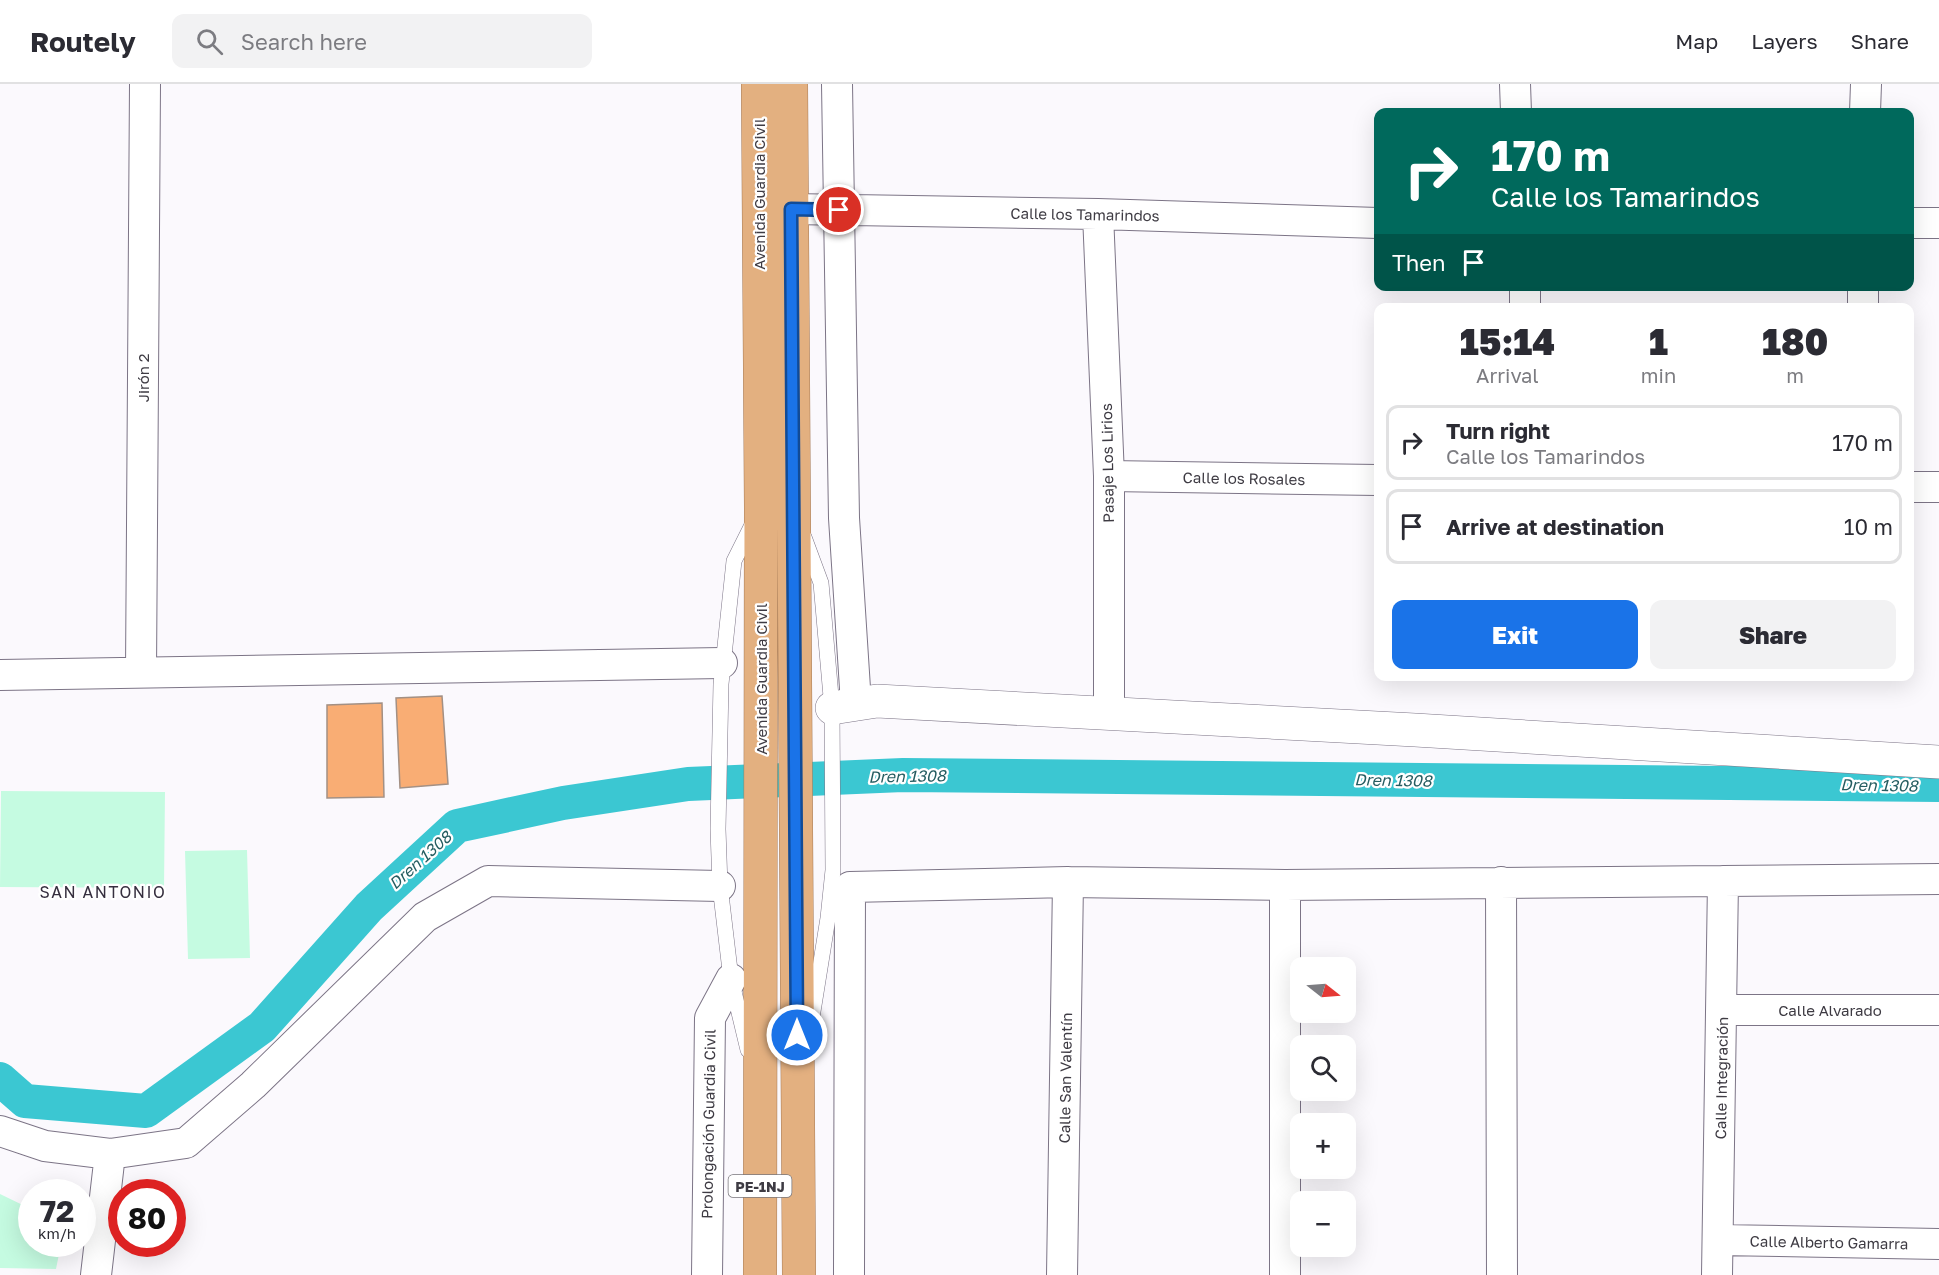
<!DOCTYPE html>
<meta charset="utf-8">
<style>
:root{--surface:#fff;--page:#f2f2f3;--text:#2b2b33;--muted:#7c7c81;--line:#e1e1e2;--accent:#1a73e8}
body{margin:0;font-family:"Golos Text",sans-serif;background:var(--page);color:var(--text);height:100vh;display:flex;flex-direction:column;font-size:22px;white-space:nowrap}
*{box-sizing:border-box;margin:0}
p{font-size:20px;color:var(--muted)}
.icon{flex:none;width:33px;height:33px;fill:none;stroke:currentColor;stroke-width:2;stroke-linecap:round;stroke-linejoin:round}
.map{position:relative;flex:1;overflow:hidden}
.details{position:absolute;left:1374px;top:219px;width:540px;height:378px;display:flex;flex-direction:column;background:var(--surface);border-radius:12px;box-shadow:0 6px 24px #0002}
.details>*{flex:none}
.hud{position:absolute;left:1374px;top:24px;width:540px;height:183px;border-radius:12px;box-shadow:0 6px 24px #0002;background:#00695c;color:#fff;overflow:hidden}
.needle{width:39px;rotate:107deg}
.controls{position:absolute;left:1290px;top:873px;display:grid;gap:12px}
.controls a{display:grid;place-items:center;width:66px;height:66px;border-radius:12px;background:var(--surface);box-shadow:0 6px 24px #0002;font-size:30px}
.speed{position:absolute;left:18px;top:1095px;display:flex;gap:12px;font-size:30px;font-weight:700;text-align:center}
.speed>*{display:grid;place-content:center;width:78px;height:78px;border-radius:50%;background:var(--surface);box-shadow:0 6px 24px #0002;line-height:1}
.speed small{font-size:15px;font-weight:400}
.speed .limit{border:9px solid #d22;background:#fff;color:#111}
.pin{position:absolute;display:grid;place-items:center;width:51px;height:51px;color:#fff;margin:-26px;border:3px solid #fff;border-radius:50%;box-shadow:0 2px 6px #0007}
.me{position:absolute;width:66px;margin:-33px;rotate:0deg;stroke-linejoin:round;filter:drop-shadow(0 0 4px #0008)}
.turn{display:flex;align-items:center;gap:21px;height:126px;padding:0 18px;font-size:27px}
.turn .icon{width:78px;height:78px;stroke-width:2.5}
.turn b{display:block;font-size:42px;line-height:51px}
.then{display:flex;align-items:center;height:57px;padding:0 18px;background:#0003;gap:12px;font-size:22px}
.eta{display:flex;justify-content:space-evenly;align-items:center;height:102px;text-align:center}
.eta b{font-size:36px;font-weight:800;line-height:42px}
.cta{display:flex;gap:12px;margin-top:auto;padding:12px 18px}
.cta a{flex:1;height:69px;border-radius:12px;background:var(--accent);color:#fff;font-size:24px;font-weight:800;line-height:69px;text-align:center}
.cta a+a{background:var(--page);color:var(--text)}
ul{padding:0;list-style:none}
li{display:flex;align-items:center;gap:18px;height:75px;margin:0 12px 9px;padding:0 6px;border:3px solid var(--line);border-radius:12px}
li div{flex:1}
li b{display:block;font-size:22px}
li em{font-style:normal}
header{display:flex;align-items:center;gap:36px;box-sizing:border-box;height:84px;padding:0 30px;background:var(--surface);border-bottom:2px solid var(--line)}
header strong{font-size:28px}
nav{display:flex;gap:33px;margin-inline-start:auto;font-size:21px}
.search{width:420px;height:54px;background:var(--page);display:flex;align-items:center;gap:15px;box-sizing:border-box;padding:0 21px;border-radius:12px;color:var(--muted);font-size:22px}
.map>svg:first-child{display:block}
.green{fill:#c5fbe1}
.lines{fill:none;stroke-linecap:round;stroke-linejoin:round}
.canal{stroke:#3bc7d2;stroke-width:34}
.building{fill:#f9ad74;stroke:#a39084;stroke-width:1.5}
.service-casing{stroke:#7c7486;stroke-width:16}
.minor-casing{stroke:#7c7486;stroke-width:32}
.tertiary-casing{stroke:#7c7486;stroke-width:34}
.trunk-casing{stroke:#a57a56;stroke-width:34}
.service{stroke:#fff;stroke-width:15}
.minor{stroke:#fff;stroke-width:30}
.tertiary{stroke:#fff;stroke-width:33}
.trunk{stroke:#e3b080;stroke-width:33}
.route-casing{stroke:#114b97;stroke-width:15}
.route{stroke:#1a73e8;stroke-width:10}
.labels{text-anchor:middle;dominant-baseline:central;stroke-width:4.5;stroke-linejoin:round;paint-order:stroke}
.shield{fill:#fff;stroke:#78767b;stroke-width:1.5}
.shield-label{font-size:14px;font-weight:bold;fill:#3e3b43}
.street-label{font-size:15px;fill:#3e3b43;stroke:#fff}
.water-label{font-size:16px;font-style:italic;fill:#255d61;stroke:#fff}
.neighbourhood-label{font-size:16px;letter-spacing:1.5px;fill:#362f3f;stroke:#fff}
</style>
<header>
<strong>Routely</strong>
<div class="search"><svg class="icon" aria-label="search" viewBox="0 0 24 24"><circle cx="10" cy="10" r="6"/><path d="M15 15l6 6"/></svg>Search here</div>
<nav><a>Map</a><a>Layers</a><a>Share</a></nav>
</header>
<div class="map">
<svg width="1939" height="1191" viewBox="0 0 1939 1191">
<rect width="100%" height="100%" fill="#fbf9fd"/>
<path class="green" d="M 1,707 L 165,708 L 164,804 L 0,803 Z
M 247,766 L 250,874 L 188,875 L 185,767 Z
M 0,1110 L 31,1125 L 32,1160 L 61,1160 L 56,1185 L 0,1184 Z"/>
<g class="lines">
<path class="canal" d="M 0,995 L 25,1017 L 146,1027 L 262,943 L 369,823 L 457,742 L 563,719 L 688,700 L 903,691 L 1939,701"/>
</g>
<path class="building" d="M 442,612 L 448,700 L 400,704 L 396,614 Z
M 382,619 L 384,713 L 327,714 L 327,621 Z"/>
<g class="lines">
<g class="service-casing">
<path id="service" d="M 804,453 L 821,499 L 832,624 L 833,786 L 828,834 L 811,940
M 748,966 L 731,895 L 720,802 L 718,745 L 721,600 L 734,477 L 754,437"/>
</g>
<g class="minor-casing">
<path id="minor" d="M 837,0 L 844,434 L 856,620
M 1515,0 L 1516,28
M 1865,28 L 1866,0
M 791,125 L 1098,130 L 1378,139
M 1098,130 L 1109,392 L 1109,629
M 1910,139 L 1939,139
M 1525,202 L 1525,224
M 1863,202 L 1863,224
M 1109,392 L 1378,396
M 1910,403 L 1939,403
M 141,588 L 145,0
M 0,591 L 722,579
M 1501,798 L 1502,1191
M 1722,926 L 1939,926
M 0,1047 L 45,1062 L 110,1070 L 186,1059 L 253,1001 L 425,833 L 488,797 L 720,802
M 1718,1156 L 1939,1160
M 96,1191 L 110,1070
M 707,1191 L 710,934 L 731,895
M 849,1191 L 850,803 L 1068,798 L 1285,801 L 1939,795
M 1062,1191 L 1068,798
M 1285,1191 L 1285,801
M 1717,1191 L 1723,797"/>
</g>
<g class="tertiary-casing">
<path id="tertiary" d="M 832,624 L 877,617 L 1415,646 L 1939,678"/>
</g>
<g class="trunk-casing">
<path id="trunk" d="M 758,0 L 761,424 L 760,1191
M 791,0 L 799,1191"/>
</g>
<use href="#service" class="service"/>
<use href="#minor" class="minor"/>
<use href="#tertiary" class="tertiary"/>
<use href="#trunk" class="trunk"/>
</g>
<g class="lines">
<g class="route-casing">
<path id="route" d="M 797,951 L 791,125 L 839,126"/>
</g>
<use href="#route" class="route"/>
</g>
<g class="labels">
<rect class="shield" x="728.5" y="1091" width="63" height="22" rx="4.5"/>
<g class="shield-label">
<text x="760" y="1102">PE-1NJ</text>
</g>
<g class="street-label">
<text transform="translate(759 110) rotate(-90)">Avenida Guardia Civil</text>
<text transform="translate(1085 130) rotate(1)">Calle los Tamarindos</text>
<text transform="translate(143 294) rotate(-90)">Jirón 2</text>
<text transform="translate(1107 379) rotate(-91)">Pasaje Los Lirios</text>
<text transform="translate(1244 394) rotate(1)">Calle los Rosales</text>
<text transform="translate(761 595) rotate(-90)">Avenida Guardia Civil</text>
<text x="1830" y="926">Calle Alvarado</text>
<text transform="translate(1065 994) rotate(-89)">Calle San Valentín</text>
<text transform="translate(1721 994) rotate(-89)">Calle Integración</text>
<text transform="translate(708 1040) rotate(-89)">Prolongación Guardia Civil</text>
<text transform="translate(1829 1158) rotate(1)">Calle Alberto Gamarra</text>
</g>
<g class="water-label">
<text transform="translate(907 692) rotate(-1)">Dren 1308</text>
<text transform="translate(1393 696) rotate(1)">Dren 1308</text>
<text transform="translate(1879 701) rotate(1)">Dren 1308</text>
<text transform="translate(420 776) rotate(-42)">Dren 1308</text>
</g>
<g class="neighbourhood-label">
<text x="103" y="808">SAN ANTONIO</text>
</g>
</g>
</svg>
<div class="controls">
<a><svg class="needle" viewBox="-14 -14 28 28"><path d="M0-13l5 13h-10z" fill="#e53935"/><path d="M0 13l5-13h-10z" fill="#7c7c81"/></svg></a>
<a><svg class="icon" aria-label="search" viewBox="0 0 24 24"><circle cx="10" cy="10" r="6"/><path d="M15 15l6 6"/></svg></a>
<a>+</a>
<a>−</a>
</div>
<div class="speed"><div>72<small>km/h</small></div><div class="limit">80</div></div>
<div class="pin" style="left:839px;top:126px;background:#d93025"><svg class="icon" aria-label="arrive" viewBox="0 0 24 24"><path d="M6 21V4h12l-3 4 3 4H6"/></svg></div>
<svg class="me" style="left:797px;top:951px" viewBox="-20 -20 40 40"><circle r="17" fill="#1a73e8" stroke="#fff" stroke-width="3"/><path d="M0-11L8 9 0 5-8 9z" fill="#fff"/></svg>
<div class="hud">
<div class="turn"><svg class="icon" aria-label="right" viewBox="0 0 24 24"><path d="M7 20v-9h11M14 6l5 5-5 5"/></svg><div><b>170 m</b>Calle los Tamarindos</div></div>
<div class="then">Then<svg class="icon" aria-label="arrive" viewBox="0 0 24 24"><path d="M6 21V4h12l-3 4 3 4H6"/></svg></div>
</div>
<section class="details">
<div class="eta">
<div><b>15:14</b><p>Arrival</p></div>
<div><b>1</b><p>min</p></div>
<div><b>180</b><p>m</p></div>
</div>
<ul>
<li><svg class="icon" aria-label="right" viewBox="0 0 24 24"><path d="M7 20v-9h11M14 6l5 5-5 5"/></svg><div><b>Turn right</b><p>Calle los Tamarindos</p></div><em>170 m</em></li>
<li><svg class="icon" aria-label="arrive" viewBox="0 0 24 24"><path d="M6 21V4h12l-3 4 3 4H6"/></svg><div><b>Arrive at destination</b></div><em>10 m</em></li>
</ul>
<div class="cta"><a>Exit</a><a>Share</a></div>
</section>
</div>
